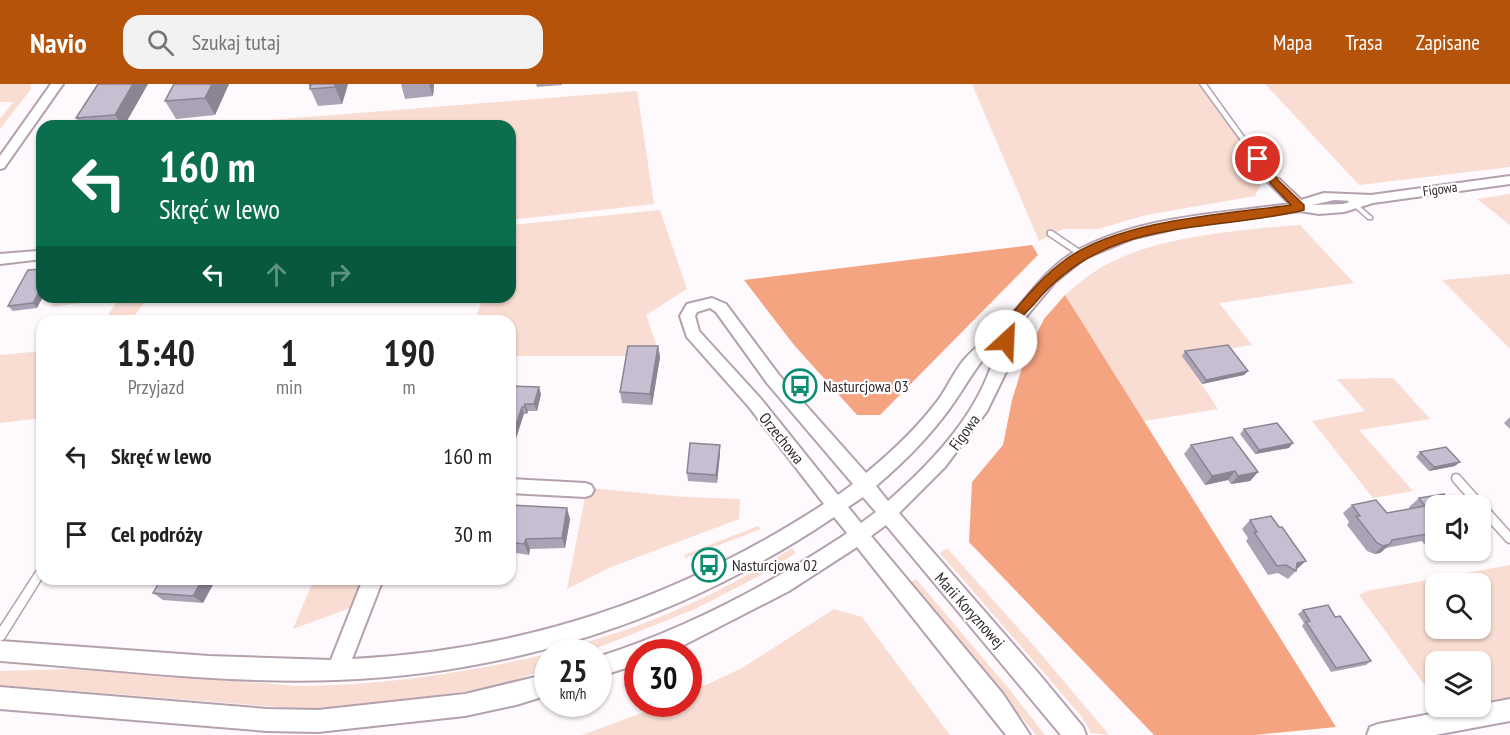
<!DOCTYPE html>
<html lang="pl">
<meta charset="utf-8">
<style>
:root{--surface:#fff;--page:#f2f2f2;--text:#222;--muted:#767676;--accent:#b45309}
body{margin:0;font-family:"PT Sans Narrow",sans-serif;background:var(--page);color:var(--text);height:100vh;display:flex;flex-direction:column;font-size:22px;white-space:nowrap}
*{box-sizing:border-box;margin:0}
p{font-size:20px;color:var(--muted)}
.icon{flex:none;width:33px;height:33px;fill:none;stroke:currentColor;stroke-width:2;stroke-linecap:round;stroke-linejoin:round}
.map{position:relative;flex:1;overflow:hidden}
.sheet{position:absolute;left:36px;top:231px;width:480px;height:270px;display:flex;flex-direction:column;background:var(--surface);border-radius:18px;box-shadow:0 2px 4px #0004}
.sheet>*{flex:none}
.banner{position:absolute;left:36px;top:36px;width:480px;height:183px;border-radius:18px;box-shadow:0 2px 4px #0004;background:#0b6e4f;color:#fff;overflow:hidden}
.buttons{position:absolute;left:1425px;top:411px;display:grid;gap:12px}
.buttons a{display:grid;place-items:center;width:66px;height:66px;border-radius:12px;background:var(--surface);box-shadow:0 2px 4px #0004;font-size:30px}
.speed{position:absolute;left:534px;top:555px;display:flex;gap:12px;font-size:30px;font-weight:700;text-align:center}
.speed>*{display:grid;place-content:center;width:78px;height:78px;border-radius:50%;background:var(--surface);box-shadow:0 2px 4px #0004;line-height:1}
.speed small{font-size:15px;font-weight:400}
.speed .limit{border:9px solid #d22;background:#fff;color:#111}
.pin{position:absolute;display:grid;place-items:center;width:51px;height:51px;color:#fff;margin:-26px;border:3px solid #fff;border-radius:50%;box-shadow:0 2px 6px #0007}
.me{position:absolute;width:66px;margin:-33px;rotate:25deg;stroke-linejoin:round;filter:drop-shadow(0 0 4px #0008)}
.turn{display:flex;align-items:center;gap:21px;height:126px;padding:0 24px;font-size:27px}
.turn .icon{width:78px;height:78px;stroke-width:2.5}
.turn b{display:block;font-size:42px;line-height:51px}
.lanes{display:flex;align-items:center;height:57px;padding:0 24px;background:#0003;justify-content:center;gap:30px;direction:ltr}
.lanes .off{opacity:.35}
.eta{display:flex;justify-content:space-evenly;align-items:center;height:102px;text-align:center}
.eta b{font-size:36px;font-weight:600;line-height:42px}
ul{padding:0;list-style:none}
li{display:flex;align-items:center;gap:18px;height:78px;padding:0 24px}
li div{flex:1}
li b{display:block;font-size:22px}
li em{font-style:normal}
header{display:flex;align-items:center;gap:36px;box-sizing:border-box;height:84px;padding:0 30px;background:var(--accent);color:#fff}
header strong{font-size:28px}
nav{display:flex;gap:33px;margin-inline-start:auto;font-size:21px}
.search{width:420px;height:54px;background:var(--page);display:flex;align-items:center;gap:15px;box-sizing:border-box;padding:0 21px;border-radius:18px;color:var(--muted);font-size:22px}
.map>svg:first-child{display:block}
.green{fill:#f9ddd2;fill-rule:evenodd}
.forest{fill:#f5a481}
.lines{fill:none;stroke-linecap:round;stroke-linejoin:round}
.lane-casing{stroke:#b4a0ae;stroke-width:3}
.street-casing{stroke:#b4a0ae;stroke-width:4}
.lane{fill:#fff;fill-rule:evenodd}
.street{fill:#fff;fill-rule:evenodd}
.wall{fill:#aba3b5}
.shaded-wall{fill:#8b8593}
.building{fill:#c7bed2;stroke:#8b8593;stroke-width:1.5}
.route{fill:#b45309;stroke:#753606;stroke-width:1.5}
.labels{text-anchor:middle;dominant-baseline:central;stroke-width:4.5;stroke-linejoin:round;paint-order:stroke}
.far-street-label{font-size:14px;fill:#31292f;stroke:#fff}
.poi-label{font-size:16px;fill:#31292f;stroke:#fff;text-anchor:start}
.street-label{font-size:16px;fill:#31292f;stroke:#fff}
</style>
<header>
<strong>Navio</strong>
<div class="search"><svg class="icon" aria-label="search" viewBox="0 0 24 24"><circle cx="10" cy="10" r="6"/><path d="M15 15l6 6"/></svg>Szukaj tutaj</div>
<nav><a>Mapa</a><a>Trasa</a><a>Zapisane</a></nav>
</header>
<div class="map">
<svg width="1510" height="651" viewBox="0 0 1510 651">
<rect width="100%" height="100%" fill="#fef9fc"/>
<path class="green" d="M 0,0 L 30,0 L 31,5 L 0,45 L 0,35 L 13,18 L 0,18 Z
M 972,0 L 1198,0 L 1270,98 L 1261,100 L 1255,112 L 1146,131 L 1098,145 L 1063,145 L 1039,157 Z
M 1265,0 L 1510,0 L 1510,83 L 1359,101 Z
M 637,7 L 654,120 L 510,136 L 510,42 L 195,42 Z
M 1510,110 L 1510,141 L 1477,115 Z
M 660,126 L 687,205 L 646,231 L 660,272 L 510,272 L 510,237 L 474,237 L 484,213 L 510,213 L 510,148 L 513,141 Z
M 1300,141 L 1354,199 L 1219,219 L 1252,261 L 1183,272 L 1218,325 L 1144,337 L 1065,211 C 1074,204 1083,195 1094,188 C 1146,153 1238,146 1300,141 Z
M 1510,190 L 1510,265 L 1442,196 Z
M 56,213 L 149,213 L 130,237 L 104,237 L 119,214 L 51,223 Z
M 42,267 L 42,334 L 0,339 L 0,271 Z
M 1393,294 L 1430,335 L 1359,346 L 1413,407 L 1373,414 L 1312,337 L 1365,327 L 1337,295 Z
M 589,404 L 684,413 L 740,415 L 739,435 L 611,483 L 567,505 L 584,418 Z
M 758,442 L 761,445 L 685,474 L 684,471 Z
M 792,464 L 796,469 L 763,490 L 695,525 L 655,541 L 587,568 L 552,568 C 578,560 605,553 631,544 C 687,524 742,496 792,464 Z
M 947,464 L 1035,563 L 1109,651 L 1091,649 L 1082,633 L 940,469 Z
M 1510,481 L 1510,615 L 1481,622 L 1480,578 L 1436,578 L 1435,611 L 1426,603 L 1359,511 L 1367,507 ZM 1436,500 L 1480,500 L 1480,544 L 1436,544 Z
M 314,495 L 362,495 L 350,524 L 293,545 Z
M 916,495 L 1010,606 L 1045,651 L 1036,651 L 910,499 Z
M 834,525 L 862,533 L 950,651 L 582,651 L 666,620 L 688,620 L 689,609 L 742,584 Z
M 548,570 L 547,584 L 502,602 L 378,620 L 302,625 L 0,601 L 0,587 L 74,585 L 299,602 C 383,601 465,589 548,570 Z"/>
<path class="forest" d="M 1032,161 L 1038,171 L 880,331 L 857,331 L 794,261 L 744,196 Z
M 1065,211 L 1336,643 L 1255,651 L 1154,651 L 969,458 L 972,398 L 1003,361 L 1012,316 L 1026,271 L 1044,235 Z"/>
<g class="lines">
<g class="lane-casing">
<path id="lane" d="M 1200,0 L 1206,0 L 1276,97 L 1276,99 L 1272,99 Z
M 1351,115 L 1372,133 L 1372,135 L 1368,135 L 1349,118 L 1348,117 Z
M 1048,147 L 1052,147 L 1083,168 L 1083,172 L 1079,172 L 1048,151 Z
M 1456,390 L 1459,391 L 1510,448 L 1510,459 L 1507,458 L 1480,428 L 1480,422 L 1475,422 L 1453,397 L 1452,394 L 1453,391 Z
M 42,482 L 42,494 L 4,555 L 0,557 L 0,543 L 39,483 Z"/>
</g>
<g class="street-casing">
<path id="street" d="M 51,0 L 63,0 L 4,84 L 0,85 L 0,72 Z
M 1510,92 L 1510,100 L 1373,119 L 1344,128 L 1319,130 L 1300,127 L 1187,142 L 1134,154 L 1085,174 L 1055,198 L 1014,247 L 1007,286 L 987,327 L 945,383 L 899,429 L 1039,590 L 1083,643 L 1086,651 L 1061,651 L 886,441 L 871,452 L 1003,610 L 1030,651 L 1006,651 L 857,463 L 789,507 L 684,561 L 668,568 L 638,568 L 638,580 L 598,593 L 598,573 C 685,545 767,502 843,452 L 847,449 L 834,433 C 686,533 515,590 336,596 C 224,600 111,585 0,577 L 0,557 L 209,572 L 331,576 L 363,495 L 383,495 L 352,575 C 526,566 678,515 824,420 L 749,323 L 687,253 L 680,232 L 687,220 L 712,214 L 726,220 L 779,291 L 866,389 C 893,367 918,343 939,315 C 948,302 954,288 963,277 C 976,262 990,252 1003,239 C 1027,216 1044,186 1073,169 C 1137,132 1219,130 1290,120 L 1268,98 L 1274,94 L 1279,95 L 1301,116 L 1324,109 L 1371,111 ZM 1334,116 L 1353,117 L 1343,120 L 1312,121 ZM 710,224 L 716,228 L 767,299 L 853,400 L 838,411 L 761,315 L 699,247 L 695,232 L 697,228 ZM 997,260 C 985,323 935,376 888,417 L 876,402 C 904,378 929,353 950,324 C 966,302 977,279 997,260 ZM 863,413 L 876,428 L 861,439 L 848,423 Z
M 37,167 L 42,169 L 42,175 L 0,180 L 0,170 Z
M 510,395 L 585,399 L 591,401 L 594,406 L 591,411 L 585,413 L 510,409 Z
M 548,590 L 548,611 L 516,621 L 465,632 L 318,648 L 267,647 L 0,625 L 0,603 L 267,625 L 318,626 L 465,610 Z
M 1510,615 L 1510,637 L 1435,651 L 1367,651 L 1370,643 L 1378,640 Z"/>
</g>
<use href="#lane" class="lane"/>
<use href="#street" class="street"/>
</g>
<path class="wall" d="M 98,0 L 148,0 L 124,42 L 82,42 L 76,34 Z
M 174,0 L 229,0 L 215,31 L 176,35 L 165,17 Z
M 308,0 L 348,0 L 342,20 L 318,22 Z
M 401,0 L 434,0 L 433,12 L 405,15 Z
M 536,0 L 562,0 L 562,1 L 537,3 Z
M 28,186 L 37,224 L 13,227 L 8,222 Z
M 658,262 L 660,273 L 652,321 L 622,319 L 620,308 Z
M 1185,267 L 1248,287 L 1244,291 L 1202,300 L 1182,272 Z
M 510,302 L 541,310 L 537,327 L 528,327 L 527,330 L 524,330 Z
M 1510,333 L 1510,345 L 1504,339 Z
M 1244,345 L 1289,364 L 1255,370 L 1240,350 Z
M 1191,361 L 1258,388 L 1250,397 L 1231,400 L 1228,396 L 1205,401 L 1184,370 Z
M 1420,368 L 1455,382 L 1429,387 L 1416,373 Z
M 720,370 L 717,399 L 688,397 L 687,389 Z
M 1419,414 L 1436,422 L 1436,458 L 1424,460 L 1422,457 L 1386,464 L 1380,469 L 1374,470 L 1367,467 L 1347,441 L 1349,438 L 1343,429 L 1352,421 L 1387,429 L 1410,425 L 1409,423 Z
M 510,421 L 570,435 L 565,464 L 530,465 L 529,471 L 510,468 Z
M 1250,436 L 1297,485 L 1296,487 L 1288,495 L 1278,489 L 1268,491 L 1246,457 L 1248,454 L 1242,445 Z
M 161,495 L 216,495 L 203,519 L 163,516 L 153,509 Z
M 1303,526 L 1335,533 L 1371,577 L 1366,581 L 1331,588 L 1302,542 L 1304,539 L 1298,530 Z"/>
<path class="shaded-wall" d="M 133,0 L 148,0 L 124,42 L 123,42 L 115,31 Z
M 212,0 L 229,0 L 215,31 L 205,14 Z
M 335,0 L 348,0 L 342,20 L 335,3 Z
M 429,0 L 434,0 L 433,12 Z
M 42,202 L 42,213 L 43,213 L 37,224 L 33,219 Z
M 658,262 L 660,273 L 652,321 L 650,310 Z
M 1248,287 L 1244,291 L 1202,300 L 1206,296 Z
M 539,303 L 541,310 L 537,327 L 534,320 Z
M 525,320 L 528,327 L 527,330 L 524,323 Z
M 522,323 L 524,330 L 510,373 L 510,358 Z
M 1293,359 L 1289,364 L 1255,370 L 1259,366 Z
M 720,361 L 720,370 L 717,399 L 716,391 Z
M 1460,378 L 1455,382 L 1429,387 L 1434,383 Z
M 1235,387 L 1228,396 L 1205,401 L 1212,392 Z
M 1258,388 L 1250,397 L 1231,400 L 1238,392 Z
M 567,424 L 570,435 L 565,464 L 562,454 Z
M 526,455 L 530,465 L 529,471 L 524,460 Z
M 1390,460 L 1380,469 L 1374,470 L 1383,462 Z
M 1306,477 L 1297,485 L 1294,486 L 1297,479 Z
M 203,495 L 216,495 L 203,519 L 193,512 Z"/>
<path class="building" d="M 98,0 L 133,0 L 115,31 L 76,34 Z
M 174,0 L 212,0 L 205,14 L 165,17 Z
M 311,0 L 335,0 L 335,3 L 310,5 Z
M 42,185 L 42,202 L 33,219 L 8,222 L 28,186 Z
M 1228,261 L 1248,287 L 1206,296 L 1185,267 Z
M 628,262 L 658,262 L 650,310 L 620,308 Z
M 510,302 L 539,303 L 534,320 L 525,320 L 524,323 L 522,323 L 510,358 Z
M 1277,339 L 1293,359 L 1259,366 L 1244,345 Z
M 1232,353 L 1258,388 L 1238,392 L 1235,387 L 1212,392 L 1191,361 Z
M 690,359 L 720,361 L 716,391 L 687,389 Z
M 1446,363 L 1460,378 L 1434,383 L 1420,368 Z
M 1444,410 L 1454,422 L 1436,422 L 1436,451 L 1433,449 L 1392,456 L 1390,460 L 1383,462 L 1377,459 L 1356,432 L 1360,432 L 1352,421 L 1376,416 L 1387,429 L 1425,422 L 1419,414 Z
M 510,421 L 567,424 L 562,454 L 526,455 L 524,460 L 510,458 Z
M 1271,432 L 1279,443 L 1282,443 L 1306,477 L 1297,479 L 1296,487 L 1286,481 L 1277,482 L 1254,448 L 1257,448 L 1250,436 Z
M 161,495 L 203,495 L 193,512 L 153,509 Z
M 1328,521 L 1335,533 L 1340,532 L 1371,577 L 1336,584 L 1306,538 L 1310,537 L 1303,526 Z"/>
<path class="route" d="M 1258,72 L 1262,73 L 1278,96 L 1304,121 L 1304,126 C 1205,150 1108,131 1035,219 C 1029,226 1015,238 1012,247 C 1011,252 1013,255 1010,260 L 1001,260 L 999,246 L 1001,243 C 1021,219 1040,194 1065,176 C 1120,136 1225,130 1291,121 L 1271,100 L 1253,75 Z"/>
<defs>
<g id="bus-ring" transform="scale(1.725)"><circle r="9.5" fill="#fff" stroke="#0d8d73" stroke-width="1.5"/><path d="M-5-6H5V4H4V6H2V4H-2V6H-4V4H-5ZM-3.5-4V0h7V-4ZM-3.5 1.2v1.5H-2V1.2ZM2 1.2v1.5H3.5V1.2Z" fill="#0d8d73"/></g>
</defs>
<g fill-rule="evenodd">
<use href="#bus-ring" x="800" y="302"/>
<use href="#bus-ring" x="709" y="481"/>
</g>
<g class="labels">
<g class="far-street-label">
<text transform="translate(1440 105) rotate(-8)">Figowa</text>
</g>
<g class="poi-label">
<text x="823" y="302">Nasturcjowa 03</text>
<text x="732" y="481">Nasturcjowa 02</text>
</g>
<g class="street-label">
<text transform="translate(964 348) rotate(-54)">Figowa</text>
<text transform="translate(782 354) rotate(51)">Orzechowa</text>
<text transform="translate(970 526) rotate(48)">Marii Koryznowej</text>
</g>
</g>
</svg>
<div class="buttons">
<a><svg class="icon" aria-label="sound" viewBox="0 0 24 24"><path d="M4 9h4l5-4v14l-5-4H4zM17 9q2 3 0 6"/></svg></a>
<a><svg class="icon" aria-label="search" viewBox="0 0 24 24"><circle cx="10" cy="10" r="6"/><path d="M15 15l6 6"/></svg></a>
<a><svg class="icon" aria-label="layers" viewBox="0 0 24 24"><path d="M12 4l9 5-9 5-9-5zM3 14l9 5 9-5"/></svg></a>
</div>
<div class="speed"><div>25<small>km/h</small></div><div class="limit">30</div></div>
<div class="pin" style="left:1258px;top:75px;background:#d93025"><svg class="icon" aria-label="arrive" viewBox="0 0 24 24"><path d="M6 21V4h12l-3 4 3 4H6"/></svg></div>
<svg class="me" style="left:1006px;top:257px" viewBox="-20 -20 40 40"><circle r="19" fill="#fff"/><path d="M0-13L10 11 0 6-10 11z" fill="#b45309"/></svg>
<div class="banner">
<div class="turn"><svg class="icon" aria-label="left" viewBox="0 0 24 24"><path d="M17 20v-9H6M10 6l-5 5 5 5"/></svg><div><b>160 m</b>Skręć w lewo</div></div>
<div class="lanes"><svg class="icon" aria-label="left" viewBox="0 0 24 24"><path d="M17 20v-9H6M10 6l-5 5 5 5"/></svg><svg class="icon off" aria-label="ahead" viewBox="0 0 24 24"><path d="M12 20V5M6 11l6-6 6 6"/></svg><svg class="icon off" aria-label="right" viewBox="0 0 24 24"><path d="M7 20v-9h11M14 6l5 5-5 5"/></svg></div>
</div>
<section class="sheet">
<div class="eta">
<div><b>15:40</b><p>Przyjazd</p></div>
<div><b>1</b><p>min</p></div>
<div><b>190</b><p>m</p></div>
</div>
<ul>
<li><svg class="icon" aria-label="left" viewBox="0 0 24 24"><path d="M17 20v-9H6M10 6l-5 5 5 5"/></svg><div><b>Skręć w lewo</b></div><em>160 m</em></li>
<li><svg class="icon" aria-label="arrive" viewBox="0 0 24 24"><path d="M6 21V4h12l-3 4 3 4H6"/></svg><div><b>Cel podróży</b></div><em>30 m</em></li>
</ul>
</section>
</div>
